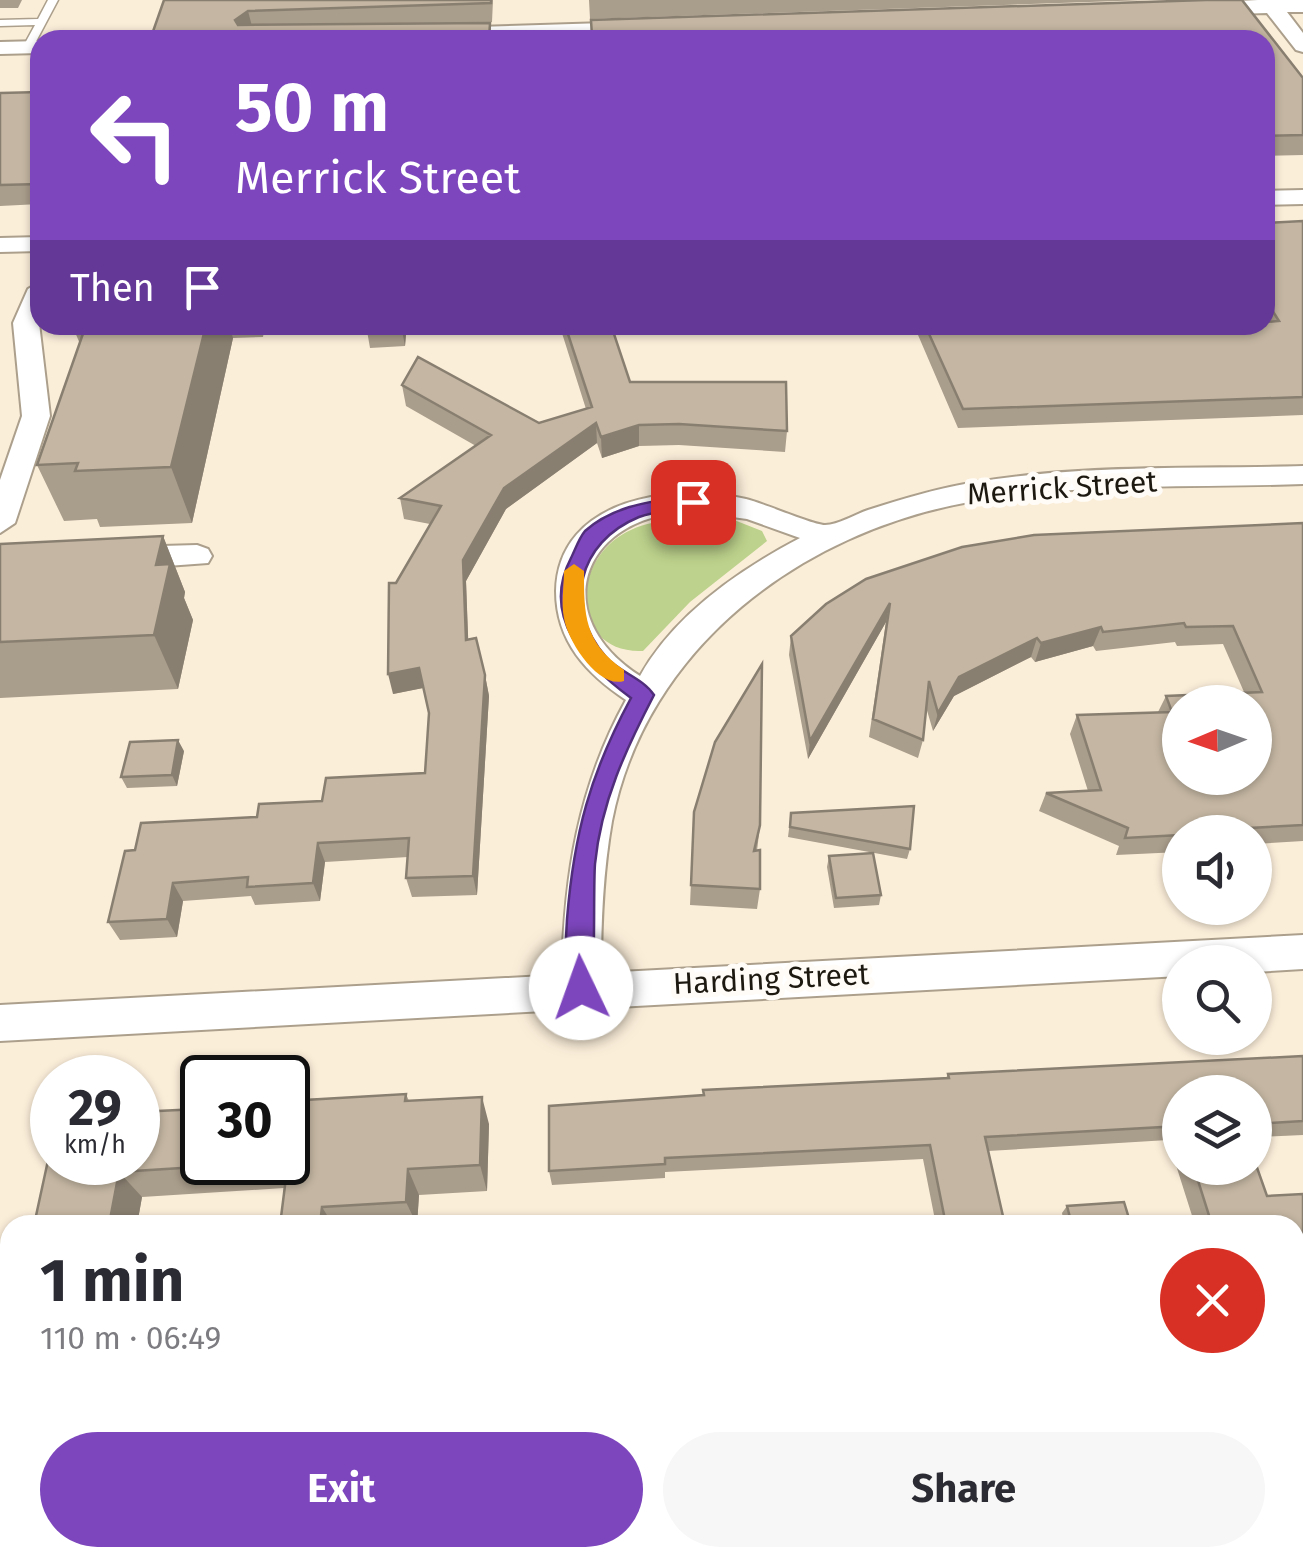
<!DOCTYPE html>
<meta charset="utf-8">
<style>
:root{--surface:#fff;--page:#f7f7f7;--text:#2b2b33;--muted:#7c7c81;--accent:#7d46bd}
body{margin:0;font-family:"Fira Sans",sans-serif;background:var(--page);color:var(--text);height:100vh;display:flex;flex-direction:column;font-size:38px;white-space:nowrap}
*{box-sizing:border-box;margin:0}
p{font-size:32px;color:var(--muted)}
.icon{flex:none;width:55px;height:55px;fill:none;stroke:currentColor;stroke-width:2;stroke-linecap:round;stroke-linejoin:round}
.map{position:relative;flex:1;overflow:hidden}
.sheet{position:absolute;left:0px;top:1215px;width:1305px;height:352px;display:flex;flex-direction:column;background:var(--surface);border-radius:30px 30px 0 0;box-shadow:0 2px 8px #0004}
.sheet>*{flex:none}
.top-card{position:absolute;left:30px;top:30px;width:1245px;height:305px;border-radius:30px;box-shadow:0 2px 8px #0004;background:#7d46bd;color:#fff;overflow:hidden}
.needle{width:65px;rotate:268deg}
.fabs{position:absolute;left:1162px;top:685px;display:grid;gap:20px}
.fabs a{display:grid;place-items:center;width:110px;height:110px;border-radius:50%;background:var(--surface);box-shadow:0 2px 8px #0004;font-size:50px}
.speed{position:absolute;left:30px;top:1055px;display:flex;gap:20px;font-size:50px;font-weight:700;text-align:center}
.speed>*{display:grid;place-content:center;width:130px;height:130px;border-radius:50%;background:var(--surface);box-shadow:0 2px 8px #0004;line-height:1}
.speed small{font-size:25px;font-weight:400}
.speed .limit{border:5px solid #111;border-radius:15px;background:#fff;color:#111}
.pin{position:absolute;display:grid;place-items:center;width:85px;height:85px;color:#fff;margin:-42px;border-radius:20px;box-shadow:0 5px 15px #0006}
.me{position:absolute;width:110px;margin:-55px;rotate:357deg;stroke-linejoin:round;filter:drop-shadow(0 0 8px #0008)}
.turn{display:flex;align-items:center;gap:35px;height:210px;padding:0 40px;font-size:45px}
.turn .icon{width:130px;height:130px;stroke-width:2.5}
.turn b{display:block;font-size:70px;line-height:85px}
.then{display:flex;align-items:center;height:95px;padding:0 40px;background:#0003;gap:20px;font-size:38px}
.round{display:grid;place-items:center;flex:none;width:105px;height:105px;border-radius:52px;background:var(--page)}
.headline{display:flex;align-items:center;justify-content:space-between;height:170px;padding:0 40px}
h1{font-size:60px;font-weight:700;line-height:75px}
.button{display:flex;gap:20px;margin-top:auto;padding:20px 40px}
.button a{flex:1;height:115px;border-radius:60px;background:var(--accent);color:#fff;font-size:40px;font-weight:700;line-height:115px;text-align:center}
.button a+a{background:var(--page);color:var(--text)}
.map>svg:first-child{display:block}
.green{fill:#bdd28c}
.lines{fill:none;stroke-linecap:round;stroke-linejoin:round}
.service-casing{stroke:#aca08c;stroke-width:3}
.minor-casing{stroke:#aca08c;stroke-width:4}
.service{fill:#fff;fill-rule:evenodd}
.minor{fill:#fff;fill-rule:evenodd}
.wall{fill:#a99d8b}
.shaded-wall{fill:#897f71}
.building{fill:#c4b6a2;stroke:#897f71;stroke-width:2.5;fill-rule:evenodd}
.route{fill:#7d46bd;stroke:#512e7b;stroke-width:2.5}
.slow{fill:#f59e0b}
.labels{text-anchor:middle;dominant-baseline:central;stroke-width:10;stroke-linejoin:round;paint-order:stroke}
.street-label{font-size:30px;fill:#1d1911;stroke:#fffcf8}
</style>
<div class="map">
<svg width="1303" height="1567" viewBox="0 0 1303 1567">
<rect width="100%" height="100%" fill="#fbeed9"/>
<path class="green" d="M 694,516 L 729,518 L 762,531 L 767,541 L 690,602 L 643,651 C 578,654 569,578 613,541 C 636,522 666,520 694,516 Z"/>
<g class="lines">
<g class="service-casing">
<path id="service" d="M 48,0 L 58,0 L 32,49 L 23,47 L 35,25 L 0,26 L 0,20 L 38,19 Z"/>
</g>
<g class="minor-casing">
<path id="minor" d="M 1258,0 L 1303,0 L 1303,12 L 1287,12 L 1303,33 L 1303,52 L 1296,50 L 1267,13 L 1203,15 L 1193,9 L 1203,3 Z
M 637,22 L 647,28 L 644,32 L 444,40 L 434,34 L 444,28 Z
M 40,41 L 40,53 L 0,54 L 0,42 Z
M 1303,190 L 1303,204 L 1265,205 L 1265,191 Z
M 40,237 L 40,251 L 0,252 L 0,238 Z
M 40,282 L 39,323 L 50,416 L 15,523 L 0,533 L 0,480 L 22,416 L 13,323 L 28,289 Z
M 1303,466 L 1303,484 C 1192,488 1079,482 969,502 C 802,532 646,647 612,821 C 603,872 601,921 601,973 L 1303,935 L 1303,969 L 1255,972 L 1255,962 L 1180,962 L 1180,976 L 0,1041 L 0,1005 L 562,975 C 564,876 578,787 626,700 C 587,674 556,642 556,591 C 558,497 675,483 746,499 C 763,503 813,525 825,525 C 838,525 856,514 868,510 C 902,499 935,489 970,483 C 1080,464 1192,469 1303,466 ZM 696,512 L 747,519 L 800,538 C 739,570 674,615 640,676 C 543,614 584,511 696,512 Z
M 197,545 L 208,549 L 212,556 L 208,563 L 126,569 L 115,565 L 111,558 L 115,551 L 126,547 Z"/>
</g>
<use href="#service" class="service"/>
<use href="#minor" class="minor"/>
</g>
<path class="wall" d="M 0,0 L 22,0 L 18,8 L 0,8 Z
M 164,0 L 493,0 L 492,22 L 470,23 L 490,23 L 492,40 L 150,40 Z
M 589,0 L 1147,0 L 590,19 Z
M 1265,40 L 1303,78 L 1303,155 L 1265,156 Z
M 40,92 L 40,204 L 0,206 L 0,93 Z
M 1303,221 L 1303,415 L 958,428 L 915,328 L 890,328 L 890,325 L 1265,325 L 1265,223 Z
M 72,325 L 265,325 L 263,337 L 233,338 L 192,523 L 100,527 L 97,519 L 64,521 L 37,465 L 80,344 Z
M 366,325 L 683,325 L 612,329 L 630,382 L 787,431 L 785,452 L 679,445 L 639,446 L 602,458 L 597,443 L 506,509 L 466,581 L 468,640 L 485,675 L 489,696 L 477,895 L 412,897 L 406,878 L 408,857 L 325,862 L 320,901 L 255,905 L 251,896 L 183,901 L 177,937 L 120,940 L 108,922 L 135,850 L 425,773 L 429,714 L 423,688 L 393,694 L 396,583 L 430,524 L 404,519 L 400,498 L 476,446 L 406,406 L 402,385 L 539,423 L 586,409 L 561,330 L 406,334 L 405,346 L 370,348 Z
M 1303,523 L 1303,841 L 1255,844 L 1255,832 L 1180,832 L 1180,852 L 1116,855 L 1119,846 L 1039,811 L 1046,793 L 1088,791 L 1070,734 L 1077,715 L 1158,712 L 1166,696 L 1244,692 L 1223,644 L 1177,646 L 1175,642 L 1096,651 L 1093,646 L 1035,662 L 1031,657 L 954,696 L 933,731 L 926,707 L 923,740 L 918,758 L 869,737 L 886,622 L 808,759 L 789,655 L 791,636 Z
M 163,536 L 185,592 L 184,598 L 193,620 L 178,689 L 0,698 L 0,544 Z
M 184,751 L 177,786 L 127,788 L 121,777 Z
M 694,812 L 760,825 L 757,851 L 760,889 L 757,909 L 690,905 Z
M 791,813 L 910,849 L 907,859 L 788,837 Z
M 829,856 L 881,895 L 879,905 L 834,908 L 827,867 Z
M 1303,1056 L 1303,1135 L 1255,1137 L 1255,1092 L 1180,1092 L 1180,1168 L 1255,1168 L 1267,1196 L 1303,1194 L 1303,1261 L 1295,1262 L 1295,1225 L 1195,1225 L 1168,1140 L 988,1151 L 1005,1225 L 936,1225 L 923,1159 L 665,1172 L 665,1178 L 552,1185 L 549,1171 L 946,1078 L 948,1074 Z
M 406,1094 L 409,1101 L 489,1124 L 487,1191 L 419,1195 L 417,1225 L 280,1225 L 284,1188 L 142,1197 L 137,1225 L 34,1225 L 52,1142 L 202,1162 Z
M 1067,1206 L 1131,1225 L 1064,1225 L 1062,1213 Z
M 10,1295 L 10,1397 L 0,1397 L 0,1296 Z"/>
<path class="shaded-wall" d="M 248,11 L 253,30 L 239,39 L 235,20 Z
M 206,325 L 229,325 L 233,338 L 192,523 L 171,467 Z
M 401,325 L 404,325 L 406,334 L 405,346 Z
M 596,423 L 597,443 L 506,509 L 466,581 L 469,660 L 466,640 L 463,560 L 504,488 Z
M 639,425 L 639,446 L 602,458 L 601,437 Z
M 163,536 L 185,592 L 184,598 L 193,620 L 178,689 L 154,635 L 156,565 Z
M 890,603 L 886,622 L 808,759 L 810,741 Z
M 1101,627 L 1093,646 L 1035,662 L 1041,643 Z
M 1037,638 L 1031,657 L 954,696 L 933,731 L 938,713 L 959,677 Z
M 419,668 L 423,688 L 393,694 L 388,674 Z
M 485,675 L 489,696 L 477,895 L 473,876 Z
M 178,740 L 184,751 L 177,786 L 172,775 Z
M 318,843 L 325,862 L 320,901 L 313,883 Z
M 173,883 L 183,901 L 177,937 L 167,919 Z
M 482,1097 L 489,1124 L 487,1191 L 480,1165 Z
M 408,1169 L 419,1195 L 417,1225 L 406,1202 Z
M 119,1172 L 142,1197 L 137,1225 L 109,1225 Z
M 322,1207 L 333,1225 L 320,1225 Z
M 10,1514 L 10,1558 L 21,1558 L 19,1567 L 0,1567 Z
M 215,1558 L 228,1558 L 227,1567 L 213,1567 Z"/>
<path class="building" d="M 164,0 L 491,0 L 491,3 L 248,11 L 235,20 L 238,25 L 490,23 L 489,40 L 150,40 Z
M 1206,0 L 1242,0 L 1303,78 L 1303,135 L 1265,136 L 1265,40 L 585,40 L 592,37 L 591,20 Z
M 40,92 L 40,184 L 0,185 L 0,93 Z
M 1303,221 L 1303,397 L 963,409 L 925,325 L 1265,325 L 1265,322 L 1279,321 L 1265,299 L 1265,223 Z
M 86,325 L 206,325 L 171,467 L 75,471 L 78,463 L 37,465 Z
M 366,325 L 401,325 L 366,327 Z
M 565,325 L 611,325 L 630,382 L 786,382 L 787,431 L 679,424 L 639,425 L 601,437 L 596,423 L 504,488 L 463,560 L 466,640 L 476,638 L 485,675 L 473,876 L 406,878 L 409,838 L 318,843 L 313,883 L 247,887 L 248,877 L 173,883 L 167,919 L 108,922 L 125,851 L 135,850 L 141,823 L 257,817 L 259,804 L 322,801 L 326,778 L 425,773 L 429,713 L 419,668 L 388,674 L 389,583 L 396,583 L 441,506 L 400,498 L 491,435 L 402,385 L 418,357 L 539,423 L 592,407 Z
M 1303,523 L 1303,825 L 1250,828 L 1252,832 L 1180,832 L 1180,835 L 1125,838 L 1128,828 L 1046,793 L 1101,790 L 1077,715 L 1172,712 L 1166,696 L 1262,692 L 1233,626 L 1186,627 L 1184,623 L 1103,632 L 1101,627 L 1041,643 L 1037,638 L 959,677 L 938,713 L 929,681 L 923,740 L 873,719 L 890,603 L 810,741 L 791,636 L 826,604 L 866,579 L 962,547 L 1034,535 ZM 1180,702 L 1255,702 L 1255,778 L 1180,778 Z
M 163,536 L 156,565 L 170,564 L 154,635 L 0,642 L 0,544 Z
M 762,664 L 760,825 L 754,851 L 760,850 L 760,889 L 691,885 L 694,812 L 715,742 Z
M 178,740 L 172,775 L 121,777 L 130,742 Z
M 914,806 L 910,849 L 790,827 L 791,813 Z
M 873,853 L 881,895 L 836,898 L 829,856 Z
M 1303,1056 L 1303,1121 L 1255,1124 L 1255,1092 L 1180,1092 L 1180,1126 L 985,1137 L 1005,1225 L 946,1225 L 930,1145 L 665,1158 L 665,1164 L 549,1171 L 549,1106 L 704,1095 L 703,1090 L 949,1078 L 948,1074 Z
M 406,1094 L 405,1101 L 482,1097 L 480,1165 L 408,1169 L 406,1202 L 322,1207 L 320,1225 L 280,1225 L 288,1162 L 288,1101 Z
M 199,1099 L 202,1099 L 202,1162 L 276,1162 L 119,1172 L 109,1225 L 34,1225 L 52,1142 L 52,1162 L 138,1162 L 138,1112 L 198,1109 Z
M 1255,1162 L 1267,1196 L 1303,1194 L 1303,1250 L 1295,1251 L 1295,1225 L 1212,1225 L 1194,1168 L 1255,1168 Z
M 1124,1202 L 1131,1225 L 1072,1225 L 1067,1206 Z
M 10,1295 L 10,1377 L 0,1377 L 0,1296 Z
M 10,1475 L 10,1514 L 0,1564 L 0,1476 Z
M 1295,1529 L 1303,1529 L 1303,1567 L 1016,1567 L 1149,1559 L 1148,1558 L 1295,1558 Z
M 134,1558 L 215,1558 L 213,1567 L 132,1567 Z
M 338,1558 L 589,1558 L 589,1567 L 337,1567 Z
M 945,1563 L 945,1567 L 875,1567 Z"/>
<path class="route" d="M 693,495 L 703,502 L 700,506 C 680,511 657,510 639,517 C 578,542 562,607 606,657 C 619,672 643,678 654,695 C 626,749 601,802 595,864 C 593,889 596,982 590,996 L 581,1000 L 572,996 C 562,975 566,942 567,919 C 574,833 590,774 631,698 C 586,665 540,617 571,558 C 575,550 579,538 585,531 C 615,504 656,501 693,495 Z"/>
<path class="slow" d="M 574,564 L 584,571 C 584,615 584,642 624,670 L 624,681 C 598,689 567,640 564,618 C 561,603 564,586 564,571 Z"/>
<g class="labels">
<g class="street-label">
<text transform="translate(1062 488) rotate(-4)">Merrick Street</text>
<text transform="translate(771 979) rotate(-3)">Harding Street</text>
</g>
</g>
</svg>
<div class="fabs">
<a><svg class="needle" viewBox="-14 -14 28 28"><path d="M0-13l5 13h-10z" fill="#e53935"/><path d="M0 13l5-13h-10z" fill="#7c7c81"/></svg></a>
<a><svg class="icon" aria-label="sound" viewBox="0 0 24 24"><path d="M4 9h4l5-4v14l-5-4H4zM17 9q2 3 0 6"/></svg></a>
<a><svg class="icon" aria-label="search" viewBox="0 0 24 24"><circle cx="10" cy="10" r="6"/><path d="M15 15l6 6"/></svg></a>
<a><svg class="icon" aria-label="layers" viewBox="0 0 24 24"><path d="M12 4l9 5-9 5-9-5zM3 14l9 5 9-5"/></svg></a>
</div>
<div class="speed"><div>29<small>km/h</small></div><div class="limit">30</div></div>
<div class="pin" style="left:693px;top:502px;background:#d93025"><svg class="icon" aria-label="arrive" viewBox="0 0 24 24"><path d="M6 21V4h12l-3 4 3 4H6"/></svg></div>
<svg class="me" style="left:581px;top:988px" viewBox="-20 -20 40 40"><circle r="19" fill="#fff"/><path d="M0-13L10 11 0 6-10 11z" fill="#7d46bd"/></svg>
<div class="top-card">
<div class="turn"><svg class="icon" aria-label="left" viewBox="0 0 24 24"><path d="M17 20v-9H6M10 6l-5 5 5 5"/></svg><div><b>50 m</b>Merrick Street</div></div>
<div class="then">Then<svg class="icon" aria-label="arrive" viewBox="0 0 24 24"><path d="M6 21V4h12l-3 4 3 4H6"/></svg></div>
</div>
<section class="sheet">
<div class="headline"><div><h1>1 min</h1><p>110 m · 06:49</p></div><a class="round" style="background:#d93025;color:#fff"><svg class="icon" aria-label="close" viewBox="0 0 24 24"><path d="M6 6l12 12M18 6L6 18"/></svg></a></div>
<div class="button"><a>Exit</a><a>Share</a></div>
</section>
</div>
